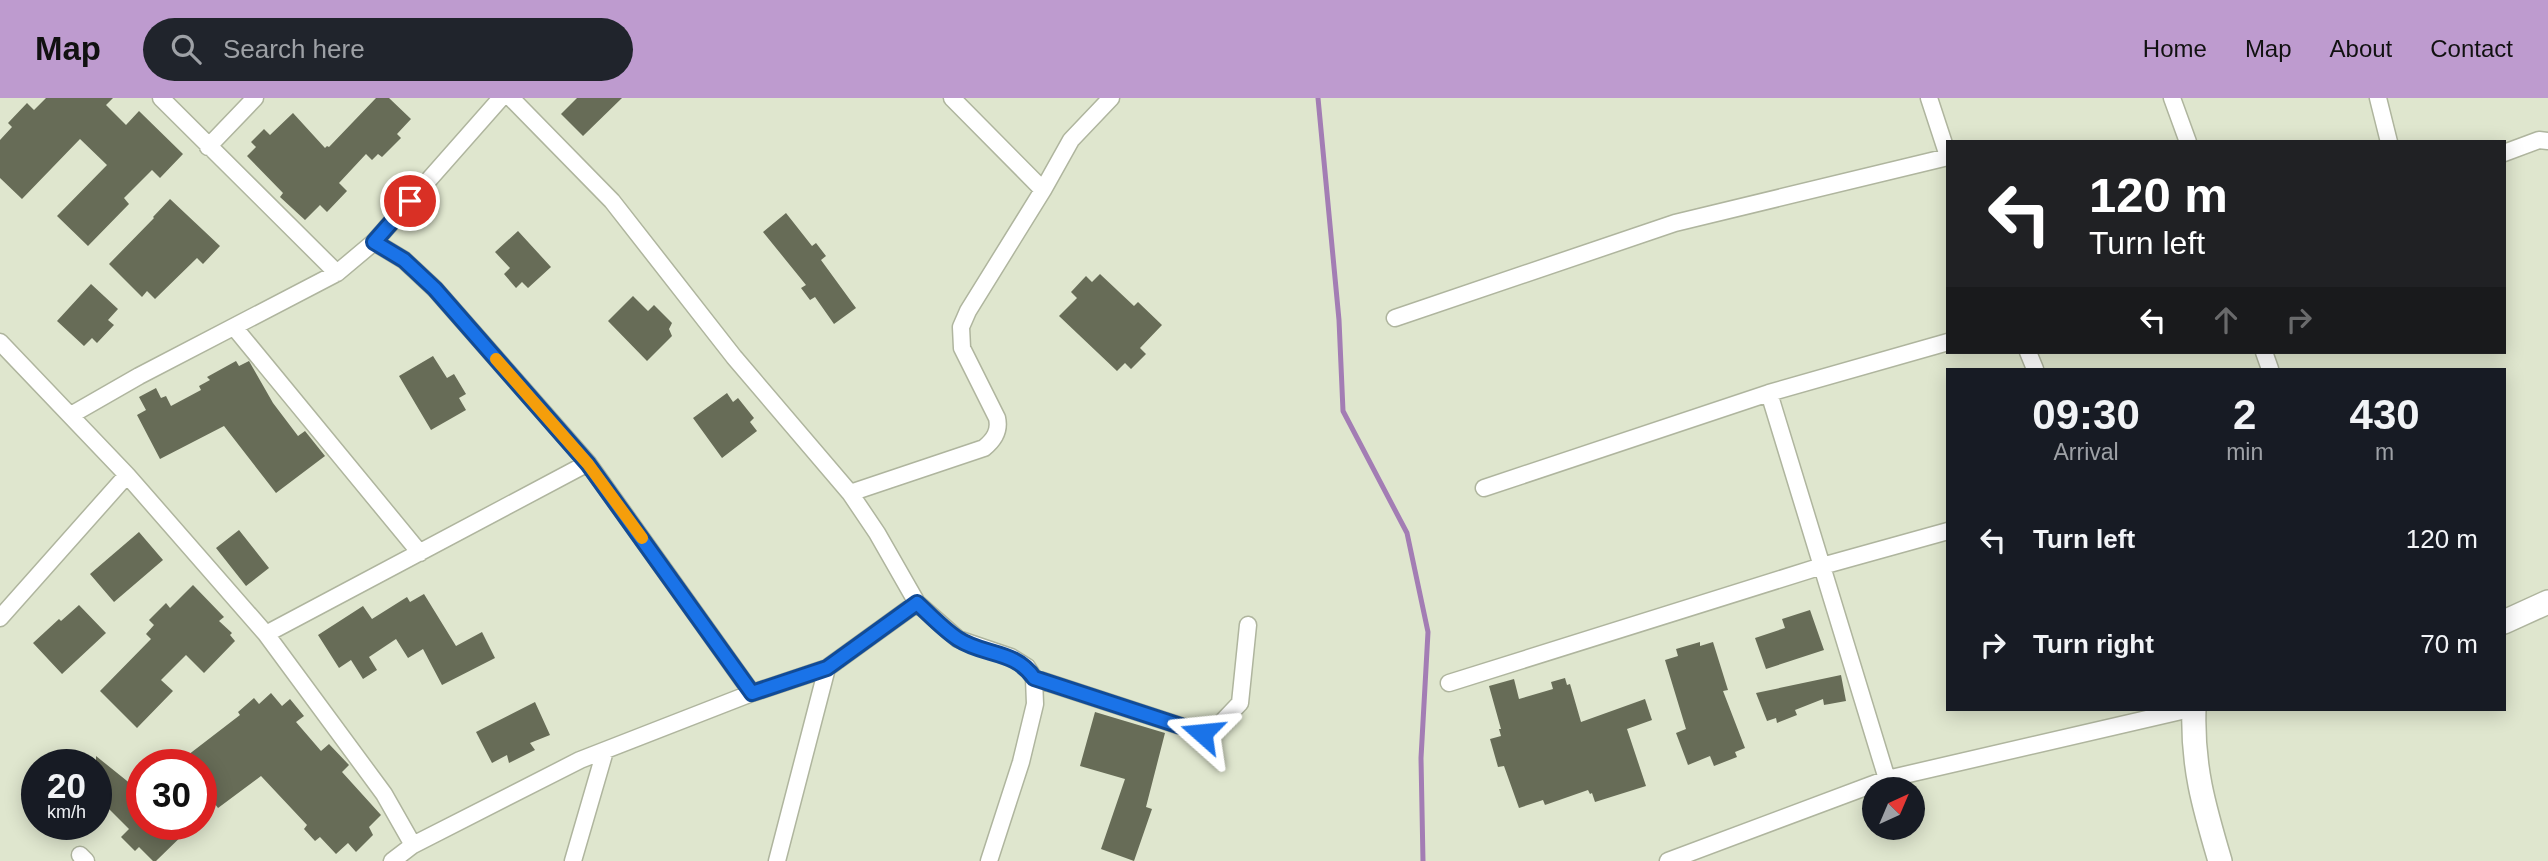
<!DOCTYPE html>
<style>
:root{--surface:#171b24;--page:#20242c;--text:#f1f3f6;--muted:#9ea1a6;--accent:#be9bcf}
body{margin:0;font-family:Helvetica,sans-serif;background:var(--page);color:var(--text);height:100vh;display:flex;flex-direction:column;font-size:26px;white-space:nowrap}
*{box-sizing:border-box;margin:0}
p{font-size:23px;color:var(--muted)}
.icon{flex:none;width:38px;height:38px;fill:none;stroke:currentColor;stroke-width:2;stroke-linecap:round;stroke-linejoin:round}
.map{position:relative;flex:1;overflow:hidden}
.drawer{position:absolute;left:1946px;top:270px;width:560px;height:343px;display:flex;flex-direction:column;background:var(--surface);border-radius:0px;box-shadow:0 4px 18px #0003}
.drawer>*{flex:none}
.guide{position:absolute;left:1946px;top:42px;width:560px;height:214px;border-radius:0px;box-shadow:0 4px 18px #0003;background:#202124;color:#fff;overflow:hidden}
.needle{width:46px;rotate:44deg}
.fabs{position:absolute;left:1862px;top:679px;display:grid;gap:14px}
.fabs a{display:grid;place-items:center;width:63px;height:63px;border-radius:50%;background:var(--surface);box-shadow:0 4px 18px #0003;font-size:35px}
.speed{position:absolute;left:21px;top:651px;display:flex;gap:14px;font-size:35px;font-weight:700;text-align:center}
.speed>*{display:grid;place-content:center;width:91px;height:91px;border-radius:50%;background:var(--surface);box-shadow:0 4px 18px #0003;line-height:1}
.speed small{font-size:18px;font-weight:400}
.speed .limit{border:10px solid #d22;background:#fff;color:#111}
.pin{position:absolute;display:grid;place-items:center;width:60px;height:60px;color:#fff;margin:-30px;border:4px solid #fff;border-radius:50%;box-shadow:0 2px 7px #0007}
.me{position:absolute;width:77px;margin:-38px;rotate:288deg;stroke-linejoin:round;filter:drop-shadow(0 0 5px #0008)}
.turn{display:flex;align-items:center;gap:24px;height:147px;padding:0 28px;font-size:32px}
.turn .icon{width:91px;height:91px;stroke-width:2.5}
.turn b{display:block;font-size:49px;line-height:60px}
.lanes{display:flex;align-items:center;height:66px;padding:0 28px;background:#0003;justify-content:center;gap:35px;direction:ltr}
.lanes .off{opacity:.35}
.eta{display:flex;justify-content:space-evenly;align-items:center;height:119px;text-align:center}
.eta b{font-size:42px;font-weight:600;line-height:49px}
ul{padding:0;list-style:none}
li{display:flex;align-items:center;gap:21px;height:105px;padding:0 28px}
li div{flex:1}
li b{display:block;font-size:26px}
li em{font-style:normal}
header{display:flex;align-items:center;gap:42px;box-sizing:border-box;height:98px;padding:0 35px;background:var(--accent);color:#111}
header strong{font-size:33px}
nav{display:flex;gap:38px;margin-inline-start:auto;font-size:24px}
.search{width:490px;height:63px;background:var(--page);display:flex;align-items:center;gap:18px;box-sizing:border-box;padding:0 24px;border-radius:38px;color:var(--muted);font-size:26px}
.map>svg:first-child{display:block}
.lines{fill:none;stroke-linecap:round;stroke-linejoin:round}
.stream{stroke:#a37db4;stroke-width:5}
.building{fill:#676c57}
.street-casing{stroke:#afb59e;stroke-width:19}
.secondary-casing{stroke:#afb59e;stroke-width:26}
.street{stroke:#fff;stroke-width:16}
.secondary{stroke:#fff;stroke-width:23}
.route-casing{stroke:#114b97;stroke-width:18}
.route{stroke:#1a73e8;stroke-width:12}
.slow{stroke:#f59e0b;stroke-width:12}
</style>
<header>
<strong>Map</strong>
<div class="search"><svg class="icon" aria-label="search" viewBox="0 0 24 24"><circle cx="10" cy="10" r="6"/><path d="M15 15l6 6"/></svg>Search here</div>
<nav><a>Home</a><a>Map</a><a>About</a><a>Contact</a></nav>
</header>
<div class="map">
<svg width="2548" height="763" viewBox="0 0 2548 763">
<rect width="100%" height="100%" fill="#dfe6ce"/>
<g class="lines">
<path class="stream" d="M 1318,0 L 1339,222 L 1343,313 L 1407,435 L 1428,534 L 1421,660 L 1423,763"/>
</g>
<path class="building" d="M 46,0 L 113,0 L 106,7 L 126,27 L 139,13 L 183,56 L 160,80 L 152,72 L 124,100 L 129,106 L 88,148 L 57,118 L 107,67 L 80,41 L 22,101 L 0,80 L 0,42 L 12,29 L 8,25 L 27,5 L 34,12 Z
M 376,0 L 389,0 L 411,21 L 397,36 L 401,40 L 382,59 L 378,56 L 372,62 L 366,56 L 339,85 L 347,93 L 327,114 L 320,107 L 305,122 L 280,99 L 283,95 L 247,58 L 256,49 L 251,44 L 264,31 L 270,37 L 293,15 L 325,50 L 327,48 L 329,49 Z
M 577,0 L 622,0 L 583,38 L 561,16 Z
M 170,101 L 220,148 L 203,166 L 197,160 L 155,201 L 147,193 L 142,199 L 109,166 L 154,120 L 153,119 Z
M 786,115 L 812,148 L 816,145 L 826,158 L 821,162 L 856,210 L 834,226 L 815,199 L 810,202 L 801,190 L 806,187 L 763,134 Z
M 518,133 L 551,169 L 528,190 L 522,184 L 516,190 L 504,176 L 510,170 L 495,154 Z
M 1100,176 L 1134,208 L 1138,204 L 1162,227 L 1140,250 L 1146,256 L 1131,271 L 1125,265 L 1117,273 L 1059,218 L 1077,200 L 1071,194 L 1086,178 L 1092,184 Z
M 91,186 L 118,211 L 108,222 L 114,227 L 97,245 L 92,240 L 84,248 L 57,223 Z
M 633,198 L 648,213 L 654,207 L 672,225 L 669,231 L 672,238 L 647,263 L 608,223 Z
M 433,258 L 447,280 L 454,276 L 466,296 L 459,300 L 466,312 L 431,332 L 399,278 Z
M 236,263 L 239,268 L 249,263 L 273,305 L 298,338 L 305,333 L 325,358 L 276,395 L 224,328 L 160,361 L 137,317 L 146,312 L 139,299 L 156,290 L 161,300 L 166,298 L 171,308 L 201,292 L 199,288 L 210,282 L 207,279 Z
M 727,295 L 733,304 L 738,300 L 754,320 L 750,324 L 757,333 L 722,360 L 693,320 Z
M 239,432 L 269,470 L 246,488 L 216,450 Z
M 139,434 L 163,462 L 114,504 L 90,476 Z
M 193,487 L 224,519 L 219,523 L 232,535 L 230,537 L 235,543 L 204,575 L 186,557 L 161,582 L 173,593 L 137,630 L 100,593 L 151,541 L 146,536 L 154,527 L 149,522 L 166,505 L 170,510 Z
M 424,496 L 456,548 L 482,534 L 495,560 L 442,587 L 423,551 L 408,560 L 396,541 L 369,559 L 377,572 L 363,581 L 351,562 L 339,570 L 318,537 L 363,508 L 372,521 L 407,499 L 410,504 Z
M 79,507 L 106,535 L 62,576 L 33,545 L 59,521 L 61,523 Z
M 1810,512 L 1824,552 L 1766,571 L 1755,540 L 1785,530 L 1782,521 Z
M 1700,544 L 1700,548 L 1713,544 L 1728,592 L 1723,593 L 1745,650 L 1735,654 L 1737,659 L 1714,668 L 1710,658 L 1688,667 L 1676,635 L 1686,631 L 1665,562 L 1678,558 L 1676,551 Z
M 1841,577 L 1846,603 L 1824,607 L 1823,601 L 1795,612 L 1797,617 L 1777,625 L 1776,620 L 1767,623 L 1756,595 Z
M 1565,580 L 1567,587 L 1570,586 L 1581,624 L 1645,601 L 1652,622 L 1627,631 L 1646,688 L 1595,704 L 1592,695 L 1590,696 L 1588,692 L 1545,707 L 1543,702 L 1519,710 L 1504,668 L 1498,669 L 1490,641 L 1501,638 L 1499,631 L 1501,631 L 1489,588 L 1514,581 L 1519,601 L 1553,591 L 1551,584 Z
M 271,595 L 282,608 L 290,601 L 304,618 L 296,624 L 321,653 L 329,646 L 349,667 L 342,674 L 381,717 L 369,729 L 373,737 L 356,754 L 348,745 L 336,756 L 320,739 L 315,743 L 304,731 L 307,727 L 261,678 L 218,710 L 201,688 L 201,667 L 175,667 L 240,617 L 238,614 L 254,600 L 259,606 Z
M 535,604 L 550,637 L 530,645 L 535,652 L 509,665 L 507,657 L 492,665 L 476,634 Z
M 1095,614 L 1165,635 L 1146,709 L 1152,711 L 1134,763 L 1101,751 L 1125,681 L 1080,668 Z
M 96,658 L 142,695 L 142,726 L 194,726 L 156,763 L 153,763 L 139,749 L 135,753 L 121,739 L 129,731 L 96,698 Z"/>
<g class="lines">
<g class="street-casing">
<path id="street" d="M 161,0 L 337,175
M 511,0 L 612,103 L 734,259 L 850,395 L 877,435 L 917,505 L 958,541 L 1011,559 L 1027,569 L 1034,580 L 1035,606 L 1021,664 L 989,763
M 952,0 L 1043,92
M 1929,0 L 1948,58
M 2172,0 L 2188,44
M 2378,0 L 2389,44
M 208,49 L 255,0
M 2504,55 L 2539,42 L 2548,43
M 374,144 L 404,162 L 435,191 L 588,365 L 752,595
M 1395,220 L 1675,125 L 1948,59
M 234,229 L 420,455
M 0,244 L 127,377 L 266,536 L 384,696 L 413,747 L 392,763
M 2028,254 L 2035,271
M 2264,254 L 2270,271
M 1769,295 L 1887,681
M 71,317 L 139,278 L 337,175 L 374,144 L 501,0
M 1484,390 L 1769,295 L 1948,244
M 850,395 L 984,350 C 994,342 1000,333 997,320 L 962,250 L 961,229 L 968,213 L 1043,92 L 1071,42 L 1111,0
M 0,520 L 127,377
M 266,536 L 588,365
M 1034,580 L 1202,635 L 1220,626 L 1240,605 L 1248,527
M 1449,585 L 1822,468 L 1948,433
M 413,747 L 580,662 L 752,595 L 827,570 L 917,505
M 80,757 L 86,763
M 573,763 L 605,653
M 777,763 L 827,570
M 1668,763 L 1887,681 L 2190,611"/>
</g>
<g class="secondary-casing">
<path id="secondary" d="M 2504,524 L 2548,504
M 2194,611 C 2192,668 2204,709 2220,763"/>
</g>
<use href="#street" class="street"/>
<use href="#secondary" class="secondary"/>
</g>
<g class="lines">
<g class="route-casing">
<path id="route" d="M 410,103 L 374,144 L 404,162 L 435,191 L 588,366 L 752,595 L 827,570 L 917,505 C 930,517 943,531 958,541 C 984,558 1015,552 1034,580 L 1202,635"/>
</g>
<use href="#route" class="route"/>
<path class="slow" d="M 496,261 L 588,366 L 642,440"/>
</g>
</svg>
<div class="fabs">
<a><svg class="needle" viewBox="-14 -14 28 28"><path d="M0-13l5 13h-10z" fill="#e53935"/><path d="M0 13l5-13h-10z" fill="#9ea1a6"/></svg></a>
</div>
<div class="speed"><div>20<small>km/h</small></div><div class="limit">30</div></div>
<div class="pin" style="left:410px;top:103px;background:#d93025"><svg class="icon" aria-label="arrive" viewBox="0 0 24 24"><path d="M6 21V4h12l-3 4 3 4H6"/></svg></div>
<svg class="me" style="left:1202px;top:635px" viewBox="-20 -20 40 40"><path d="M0-17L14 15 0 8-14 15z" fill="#1a73e8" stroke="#fff" stroke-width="4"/></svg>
<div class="guide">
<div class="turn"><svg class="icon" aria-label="left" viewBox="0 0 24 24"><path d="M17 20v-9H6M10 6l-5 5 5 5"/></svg><div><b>120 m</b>Turn left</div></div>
<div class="lanes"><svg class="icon" aria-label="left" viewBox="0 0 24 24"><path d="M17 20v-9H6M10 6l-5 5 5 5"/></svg><svg class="icon off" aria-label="ahead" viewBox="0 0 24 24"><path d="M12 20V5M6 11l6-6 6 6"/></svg><svg class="icon off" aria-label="right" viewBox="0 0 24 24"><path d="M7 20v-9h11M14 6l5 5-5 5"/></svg></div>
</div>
<section class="drawer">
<div class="eta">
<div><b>09:30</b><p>Arrival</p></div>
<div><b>2</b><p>min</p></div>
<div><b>430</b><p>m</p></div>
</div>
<ul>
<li><svg class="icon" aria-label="left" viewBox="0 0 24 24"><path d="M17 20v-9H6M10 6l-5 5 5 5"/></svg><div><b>Turn left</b></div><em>120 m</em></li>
<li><svg class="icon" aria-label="right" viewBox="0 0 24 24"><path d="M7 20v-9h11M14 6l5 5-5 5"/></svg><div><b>Turn right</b></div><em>70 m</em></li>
</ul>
</section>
</div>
